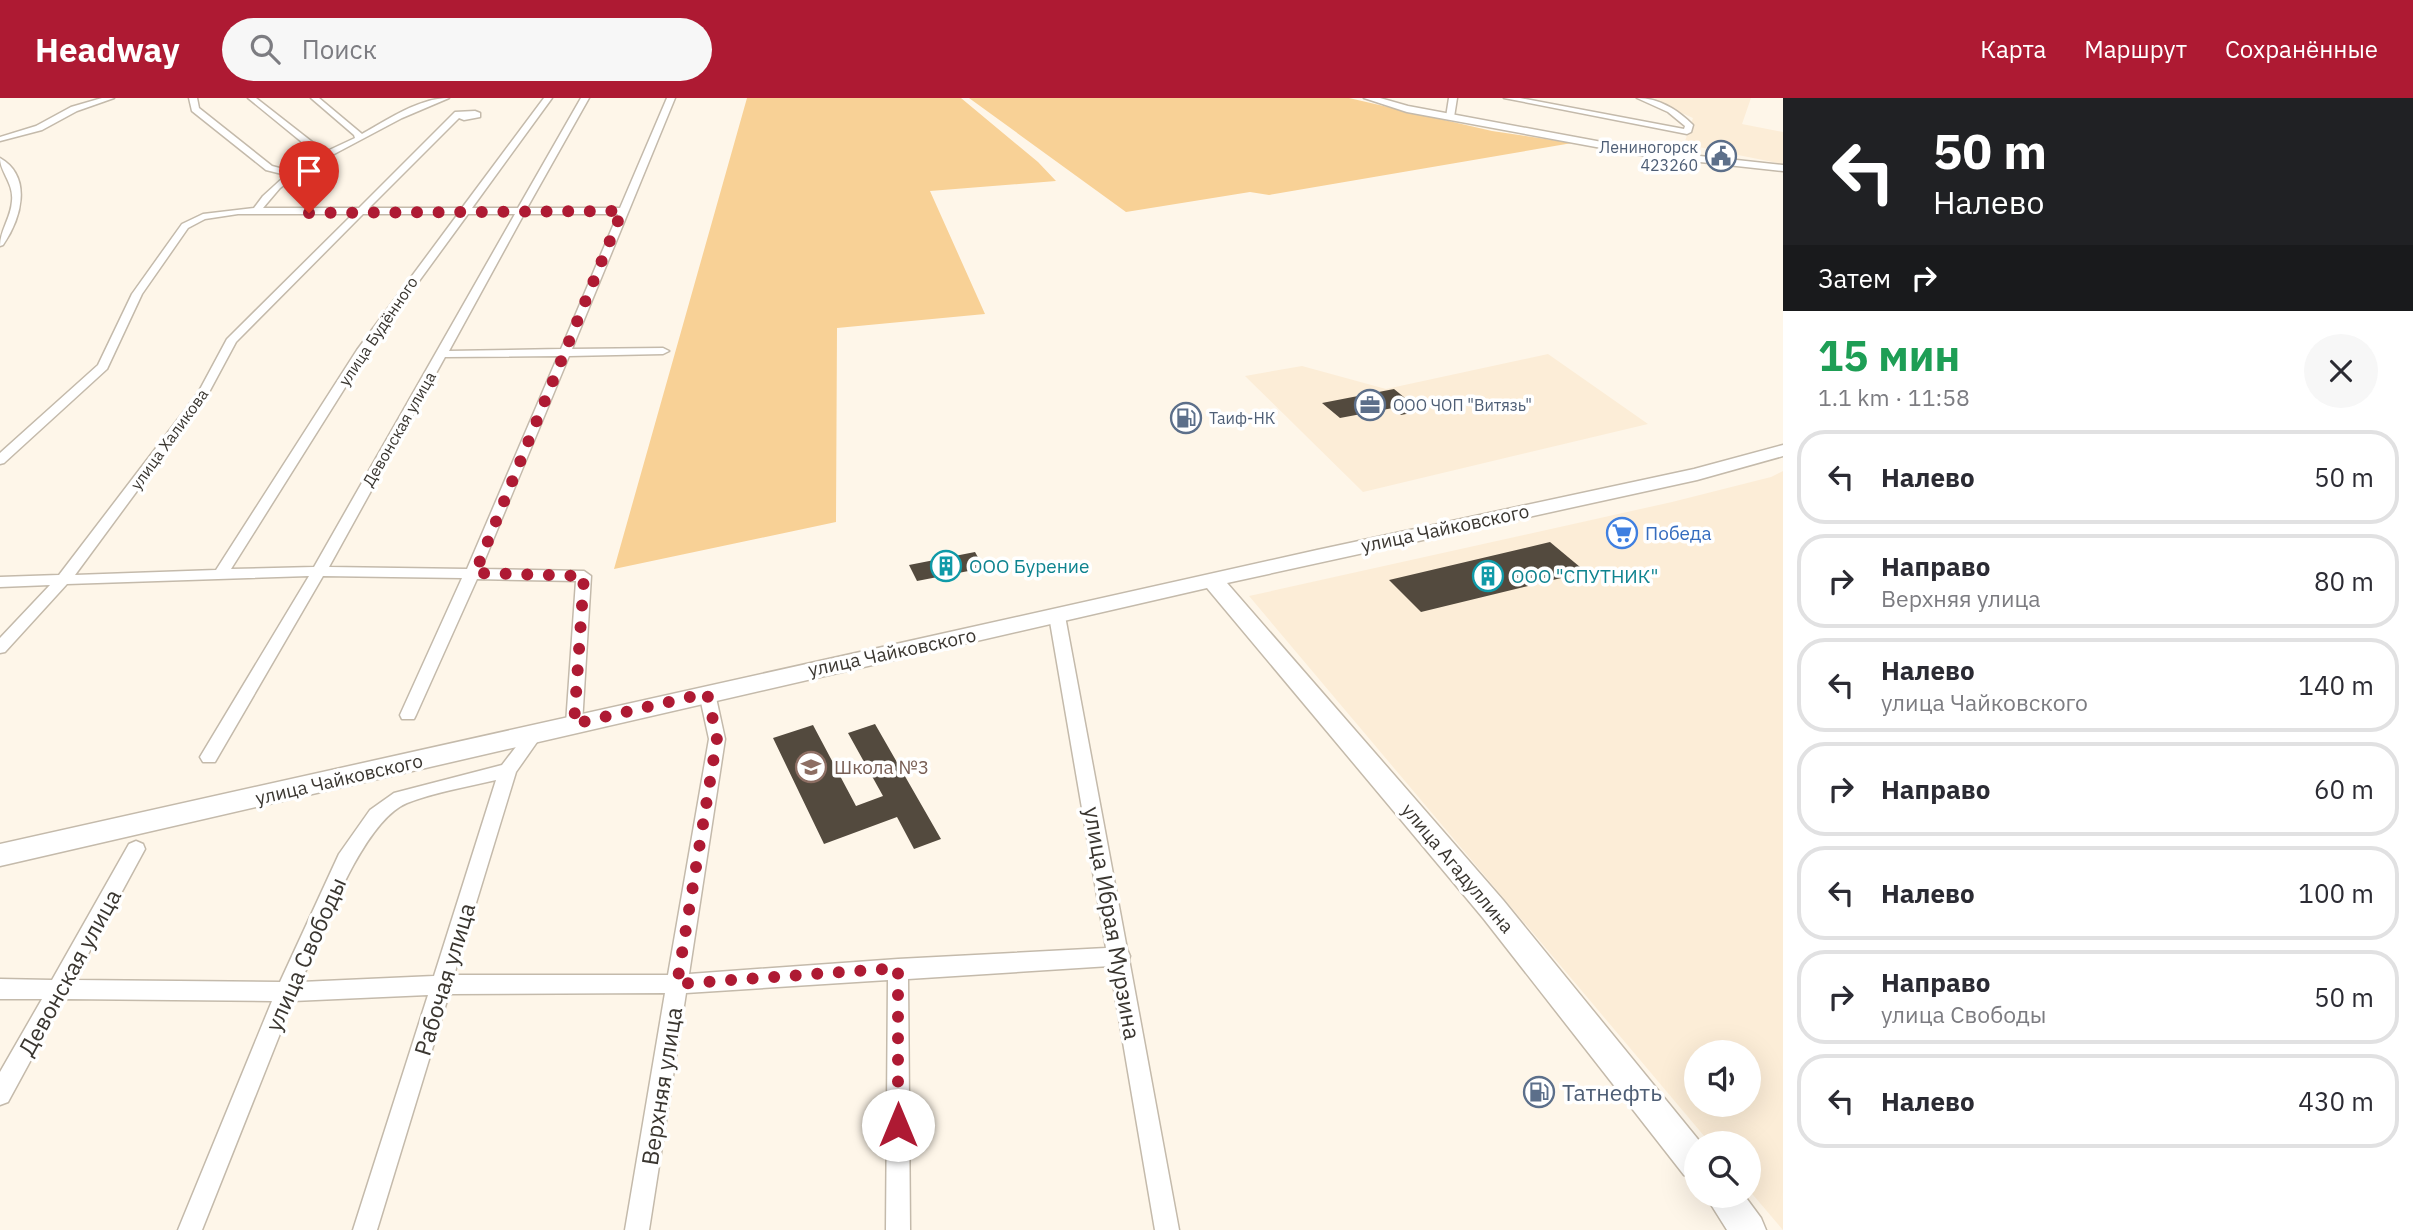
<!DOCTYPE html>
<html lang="ru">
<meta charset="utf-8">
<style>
:root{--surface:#fff;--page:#f7f7f7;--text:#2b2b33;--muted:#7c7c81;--line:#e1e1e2;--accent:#ae1a33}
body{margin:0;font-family:"IBM Plex Sans",sans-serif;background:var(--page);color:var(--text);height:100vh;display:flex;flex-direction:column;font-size:26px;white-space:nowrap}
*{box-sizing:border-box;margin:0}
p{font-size:23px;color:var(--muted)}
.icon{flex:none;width:38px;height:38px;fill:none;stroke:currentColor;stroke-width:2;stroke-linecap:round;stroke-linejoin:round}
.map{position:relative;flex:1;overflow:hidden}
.details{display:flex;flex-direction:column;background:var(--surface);width:630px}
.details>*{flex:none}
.guide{background:#202124;color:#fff;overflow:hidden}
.buttons{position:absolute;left:1684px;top:942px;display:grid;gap:14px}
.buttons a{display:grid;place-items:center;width:77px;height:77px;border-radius:50%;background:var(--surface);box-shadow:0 7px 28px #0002;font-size:35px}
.pin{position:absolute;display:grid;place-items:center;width:60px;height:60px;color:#fff;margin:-72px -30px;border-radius:50% 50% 50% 0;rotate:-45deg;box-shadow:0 0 7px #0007}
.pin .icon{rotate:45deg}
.me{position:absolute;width:77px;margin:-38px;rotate:0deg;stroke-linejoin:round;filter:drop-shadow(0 0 5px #0008)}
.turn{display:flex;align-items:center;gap:24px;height:147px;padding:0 35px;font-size:32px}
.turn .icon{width:91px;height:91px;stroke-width:2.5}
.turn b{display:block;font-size:49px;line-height:60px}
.then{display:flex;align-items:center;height:66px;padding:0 35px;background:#0003;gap:14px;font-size:26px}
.round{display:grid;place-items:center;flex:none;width:74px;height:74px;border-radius:37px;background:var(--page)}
.overview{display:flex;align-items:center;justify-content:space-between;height:119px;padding:0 35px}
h1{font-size:42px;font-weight:800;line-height:52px;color:#1e9e55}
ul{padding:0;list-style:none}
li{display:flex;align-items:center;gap:21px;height:94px;margin:0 14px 10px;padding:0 21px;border:4px solid var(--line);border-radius:28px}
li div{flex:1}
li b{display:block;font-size:26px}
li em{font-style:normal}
header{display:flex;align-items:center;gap:42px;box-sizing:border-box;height:98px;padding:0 35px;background:var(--accent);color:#fff}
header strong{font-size:33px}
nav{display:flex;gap:38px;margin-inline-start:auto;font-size:24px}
.search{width:490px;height:63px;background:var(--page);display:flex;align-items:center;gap:18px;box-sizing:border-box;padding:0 24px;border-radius:38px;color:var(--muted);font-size:26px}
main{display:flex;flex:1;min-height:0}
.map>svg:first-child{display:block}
.built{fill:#fcedd7;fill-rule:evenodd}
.green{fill:#f8d196}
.building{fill:#534a3e}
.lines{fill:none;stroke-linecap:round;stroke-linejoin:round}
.minor-casing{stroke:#c4baab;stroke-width:3}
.tertiary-casing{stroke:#c4baab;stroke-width:3}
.secondary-casing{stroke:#c4baab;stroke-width:3}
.minor{fill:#fff;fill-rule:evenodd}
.tertiary{fill:#fff;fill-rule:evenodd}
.secondary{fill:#fff;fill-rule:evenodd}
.route{stroke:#ae1a33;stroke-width:12;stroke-dasharray:0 21.6}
.labels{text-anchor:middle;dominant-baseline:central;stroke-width:7;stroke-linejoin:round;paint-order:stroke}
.far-service-label{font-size:16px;fill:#4e5e75;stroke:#fff;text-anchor:start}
.far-street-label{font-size:16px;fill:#3a3630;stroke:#fff}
.street-label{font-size:19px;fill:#3a3630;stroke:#fff}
.shop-label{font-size:19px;fill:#366cbe;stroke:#fff;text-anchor:start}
.culture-label{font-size:19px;fill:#0d838f;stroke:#fff;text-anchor:start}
.education-label{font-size:19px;fill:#785e54;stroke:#fff;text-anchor:start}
.near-street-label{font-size:23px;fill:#3a3630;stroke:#fff}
.near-service-label{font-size:23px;fill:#4e5e75;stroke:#fff;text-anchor:start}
</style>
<header>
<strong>Headway</strong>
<div class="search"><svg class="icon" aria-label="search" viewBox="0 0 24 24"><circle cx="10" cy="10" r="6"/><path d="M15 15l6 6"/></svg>Поиск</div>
<nav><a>Карта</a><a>Маршрут</a><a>Сохранённые</a></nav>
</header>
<main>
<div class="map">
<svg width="1783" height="1132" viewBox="0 0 1783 1132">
<rect width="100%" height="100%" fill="#fef6e9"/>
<path class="built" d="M 1648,0 L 1751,0 L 1742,26 L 1783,34 L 1783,66 L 1684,46 L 1693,20 Z
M 1548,256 L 1648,326 L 1363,394 L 1245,278 L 1302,268 L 1386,291 Z
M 1783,373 L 1783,1132 L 1748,1091 L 1748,1045 L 1710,1045 L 1249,498 L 1672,404 L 1771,379 ZM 1696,954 L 1748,954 L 1748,1006 L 1696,1006 Z"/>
<path class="green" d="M 747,0 L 961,0 L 1038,64 L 1056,83 L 930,93 L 985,216 L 837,230 L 836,424 L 614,471 Z
M 969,0 L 1349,0 L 1492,33 L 1572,45 L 1269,97 L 1250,94 L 1126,114 Z"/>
<path class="building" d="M 1394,291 L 1421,313 L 1401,317 L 1393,310 L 1340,320 L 1322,305 Z
M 1550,444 L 1586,474 L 1421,514 L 1389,482 Z
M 975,454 L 984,470 L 917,483 L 909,467 Z
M 875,626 L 941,741 L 914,751 L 897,719 L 824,746 L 773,640 L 813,627 L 856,708 L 883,698 L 848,635 Z"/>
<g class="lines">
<g class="minor-casing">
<path id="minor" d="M 102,0 L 114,0 L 77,13 L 42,32 L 0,43 L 0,39 L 36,28 L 71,9 Z
M 189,0 L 197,0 L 199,10 L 272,68 L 291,73 L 319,58 L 248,0 L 256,0 L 325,54 L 355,40 L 354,37 L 311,0 L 319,0 L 362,36 C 387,22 419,0 449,0 L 402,20 L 304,72 L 280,90 L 263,110 L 359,110 L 455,14 L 475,13 L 480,15 L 480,19 L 464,22 L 459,20 L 369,110 L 462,110 L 544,0 L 552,0 L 472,110 L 518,110 L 581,0 L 589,0 L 527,110 L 620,110 L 667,0 L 675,0 L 572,251 L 663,250 L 669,253 L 663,256 L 569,258 L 481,471 L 584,473 L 591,478 L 582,626 L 580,630 L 568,630 L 566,626 L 576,483 L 477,481 L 416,617 L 414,621 L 402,621 L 400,617 L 462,480 L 323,478 L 215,664 L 203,664 L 200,659 L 309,478 L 67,486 L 5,554 L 0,555 L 0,540 L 50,487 L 0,489 L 0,479 L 59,477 L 198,295 L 227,241 L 353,116 L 238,116 L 205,121 L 188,130 L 142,196 L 107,271 L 4,365 L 0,366 L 0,355 L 98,267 L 132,196 L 182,126 L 203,116 L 254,110 L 263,98 L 286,77 L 266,72 L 192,13 ZM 363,116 L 458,116 L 357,252 L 216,472 L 75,477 L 207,298 L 236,244 ZM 468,116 L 515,116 L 314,469 L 231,471 L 368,253 ZM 524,116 L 618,116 L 561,251 L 449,253 ZM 558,258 L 467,471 L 329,469 L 445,259 Z
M 1449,0 L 1457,0 L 1454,19 L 1450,21 L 1446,19 Z
M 1504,0 L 1520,0 L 1684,31 L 1685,28 L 1668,14 L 1637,0 C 1659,0 1678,12 1693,27 L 1691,34 L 1687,36 Z
M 0,60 C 33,79 21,121 3,147 L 0,148 C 0,132 11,120 12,103 C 14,85 0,74 0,60 Z
M 1057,513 L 1065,518 L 1127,851 L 1130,858 L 1129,861 L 1179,1132 L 1155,1132 L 1110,868 L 908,881 L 910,1132 L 886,1132 L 888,882 L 686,895 L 649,1132 L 625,1132 L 665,895 L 449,896 L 377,1132 L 353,1132 L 428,897 L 293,903 L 202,1132 L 178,1132 L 272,903 L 64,901 L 8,1004 L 0,1007 L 0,974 L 42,901 L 0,901 L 0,881 L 52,882 L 129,746 L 136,743 L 143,746 L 145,751 L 74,882 L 280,884 L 339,756 L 370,712 L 394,695 L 502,667 L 528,633 L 540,633 L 542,637 L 516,674 L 454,877 L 668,877 L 709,641 L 699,595 L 701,591 L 713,591 L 715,595 L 725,641 L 689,876 L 898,861 L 1106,850 L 1049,518 ZM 496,682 L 434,878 L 301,884 C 321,839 361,724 407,705 C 435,694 467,689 496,682 Z"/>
</g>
<g class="tertiary-casing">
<path id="tertiary" d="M 1364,0 L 1380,0 L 1408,8 L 1645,52 L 1783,67 L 1783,73 L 1645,58 L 1407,14 Z"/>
</g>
<g class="secondary-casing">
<path id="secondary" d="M 1783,347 L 1783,358 L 1697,382 L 1227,485 L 1503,802 L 1701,1045 L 1696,1045 L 1696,1082 L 1684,1077 L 1483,820 L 1207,490 L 0,768 L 0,746 L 1317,452 L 1694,371 Z
M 1705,1097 L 1744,1097 L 1761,1120 L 1766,1132 L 1727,1132 Z"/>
</g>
<use href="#minor" class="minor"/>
<use href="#tertiary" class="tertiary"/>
<use href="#secondary" class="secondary"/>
</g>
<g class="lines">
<path class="route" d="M 309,115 L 622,113 L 475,475 L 584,478 L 574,626 L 707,595 L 717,640 L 677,886 L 898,870 L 898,1027"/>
</g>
<defs>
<g id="civic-ring" transform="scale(1.575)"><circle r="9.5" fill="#fff" stroke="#5c6f8a" stroke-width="1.5"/><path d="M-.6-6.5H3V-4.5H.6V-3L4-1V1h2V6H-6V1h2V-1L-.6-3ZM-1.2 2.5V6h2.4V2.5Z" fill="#5c6f8a"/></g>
<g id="office-ring" transform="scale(1.575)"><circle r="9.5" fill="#fff" stroke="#5c6f8a" stroke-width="1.5"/><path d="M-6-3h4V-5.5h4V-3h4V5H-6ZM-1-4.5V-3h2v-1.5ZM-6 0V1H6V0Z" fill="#5c6f8a"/></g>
<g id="fuel-ring" transform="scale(1.575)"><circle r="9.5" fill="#fff" stroke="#5c6f8a" stroke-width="1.5"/><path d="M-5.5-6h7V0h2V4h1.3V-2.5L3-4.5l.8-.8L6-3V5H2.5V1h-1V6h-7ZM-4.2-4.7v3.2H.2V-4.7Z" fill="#5c6f8a"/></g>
<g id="supermarket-ring" transform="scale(1.575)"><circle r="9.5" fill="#fff" stroke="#3f7fe0" stroke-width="1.5"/><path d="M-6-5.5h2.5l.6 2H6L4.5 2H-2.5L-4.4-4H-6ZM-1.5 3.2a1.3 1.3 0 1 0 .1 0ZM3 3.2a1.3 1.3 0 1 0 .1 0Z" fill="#3f7fe0"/></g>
<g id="building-ring" transform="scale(1.575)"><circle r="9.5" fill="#fff" stroke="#0f9aa8" stroke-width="1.5"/><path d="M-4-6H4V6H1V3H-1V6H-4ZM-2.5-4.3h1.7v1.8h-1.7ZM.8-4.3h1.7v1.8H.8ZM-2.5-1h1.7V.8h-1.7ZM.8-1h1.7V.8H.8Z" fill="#0f9aa8"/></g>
<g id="school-ring" transform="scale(1.575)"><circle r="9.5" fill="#fff" stroke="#8d6e63" stroke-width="1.5"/><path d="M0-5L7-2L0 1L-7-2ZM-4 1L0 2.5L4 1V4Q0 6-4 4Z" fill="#8d6e63"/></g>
</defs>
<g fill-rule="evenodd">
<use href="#civic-ring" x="1721" y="58"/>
<use href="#office-ring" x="1370" y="307"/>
<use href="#fuel-ring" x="1186" y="320"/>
<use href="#supermarket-ring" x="1622" y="435"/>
<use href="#building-ring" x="946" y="468"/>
<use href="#building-ring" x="1488" y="478"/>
<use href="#school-ring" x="811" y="669"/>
<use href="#fuel-ring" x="1539" y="994"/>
</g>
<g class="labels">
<g class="far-service-label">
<text x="1698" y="49" text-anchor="end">Лениногорск<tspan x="1698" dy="18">423260</tspan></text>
<text x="1393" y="307">ООО ЧОП "Витязь"</text>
<text x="1209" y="320">Таиф-НК</text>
</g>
<g class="far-street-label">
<text transform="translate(378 233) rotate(-56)">улица Будённого</text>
<text transform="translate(399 331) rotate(-60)">Девонская улица</text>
<text transform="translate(169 341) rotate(-54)">улица Халикова</text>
</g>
<g class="street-label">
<text transform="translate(1445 430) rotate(-12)">улица Чайковского</text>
<text transform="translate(892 554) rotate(-12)">улица Чайковского</text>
<text transform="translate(339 681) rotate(-13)">улица Чайковского</text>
<text transform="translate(1458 770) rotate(50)">улица Агадуллина</text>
</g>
<g class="shop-label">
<text x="1645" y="435">Победа</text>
</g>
<g class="culture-label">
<text x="969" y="468">ООО Бурение</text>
<text x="1511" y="478">ООО "СПУТНИК"</text>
</g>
<g class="education-label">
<text x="834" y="669">Школа №3</text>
</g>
<g class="near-street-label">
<text transform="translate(1113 825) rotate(80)">улица Ибрая Мурзина</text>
<text transform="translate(305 856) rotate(-66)">улица Свободы</text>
<text transform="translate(69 874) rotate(-61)">Девонская улица</text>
<text transform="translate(444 881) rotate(-73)">Рабочая улица</text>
<text transform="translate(661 988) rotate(-81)">Верхняя улица</text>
</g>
<g class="near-service-label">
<text x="1562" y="994">Татнефть</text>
</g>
</g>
</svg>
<div class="buttons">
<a><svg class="icon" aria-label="sound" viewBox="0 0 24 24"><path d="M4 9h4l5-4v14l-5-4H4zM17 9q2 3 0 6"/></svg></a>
<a><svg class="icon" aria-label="search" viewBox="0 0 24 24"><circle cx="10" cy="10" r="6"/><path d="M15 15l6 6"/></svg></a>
</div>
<div class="pin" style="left:309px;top:115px;background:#d93025"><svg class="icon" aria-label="arrive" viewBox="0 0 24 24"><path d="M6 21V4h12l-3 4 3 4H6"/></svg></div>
<svg class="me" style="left:898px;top:1027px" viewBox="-20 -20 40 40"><circle r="19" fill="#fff"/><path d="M0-13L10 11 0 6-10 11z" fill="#ae1a33"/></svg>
</div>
<section class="details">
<div class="guide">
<div class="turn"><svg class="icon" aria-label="left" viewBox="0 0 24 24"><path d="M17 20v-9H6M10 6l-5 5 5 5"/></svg><div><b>50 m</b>Налево</div></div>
<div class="then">Затем<svg class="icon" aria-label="right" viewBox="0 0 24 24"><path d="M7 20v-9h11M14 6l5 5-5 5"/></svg></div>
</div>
<div class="overview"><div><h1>15 мин</h1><p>1.1 km · 11:58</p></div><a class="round"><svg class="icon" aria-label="close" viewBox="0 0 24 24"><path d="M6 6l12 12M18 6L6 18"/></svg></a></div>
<ul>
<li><svg class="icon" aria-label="left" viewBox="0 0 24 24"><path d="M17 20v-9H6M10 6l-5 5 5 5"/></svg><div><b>Налево</b></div><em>50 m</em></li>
<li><svg class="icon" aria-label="right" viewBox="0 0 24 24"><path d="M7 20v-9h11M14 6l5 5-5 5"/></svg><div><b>Направо</b><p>Верхняя улица</p></div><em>80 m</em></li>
<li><svg class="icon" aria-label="left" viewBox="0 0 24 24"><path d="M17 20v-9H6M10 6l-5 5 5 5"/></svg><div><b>Налево</b><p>улица Чайковского</p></div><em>140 m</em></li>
<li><svg class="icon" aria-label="right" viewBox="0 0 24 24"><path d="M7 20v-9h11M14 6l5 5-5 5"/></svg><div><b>Направо</b></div><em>60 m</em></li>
<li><svg class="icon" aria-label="left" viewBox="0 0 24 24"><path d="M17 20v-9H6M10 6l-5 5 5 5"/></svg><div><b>Налево</b></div><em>100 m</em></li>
<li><svg class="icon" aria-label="right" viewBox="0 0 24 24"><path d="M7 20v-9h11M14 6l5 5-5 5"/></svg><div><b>Направо</b><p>улица Свободы</p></div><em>50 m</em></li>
<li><svg class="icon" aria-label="left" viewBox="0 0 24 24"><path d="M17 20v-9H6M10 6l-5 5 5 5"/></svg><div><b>Налево</b></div><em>430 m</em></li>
</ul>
</section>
</main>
